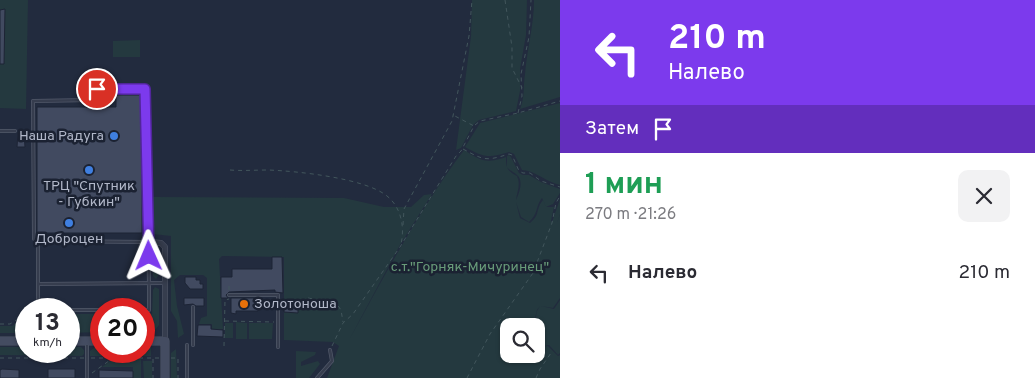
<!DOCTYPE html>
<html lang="ru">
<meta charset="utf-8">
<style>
:root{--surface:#fff;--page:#f2f2f3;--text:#2b2b33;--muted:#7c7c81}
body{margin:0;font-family:Overpass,sans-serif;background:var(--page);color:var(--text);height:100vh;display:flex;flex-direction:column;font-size:19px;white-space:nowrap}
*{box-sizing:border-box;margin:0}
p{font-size:16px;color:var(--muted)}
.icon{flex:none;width:28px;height:28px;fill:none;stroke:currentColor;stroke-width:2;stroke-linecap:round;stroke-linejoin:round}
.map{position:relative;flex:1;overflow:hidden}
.panel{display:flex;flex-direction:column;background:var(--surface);width:475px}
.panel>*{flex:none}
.top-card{background:#7c3aed;color:#fff;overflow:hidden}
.controls{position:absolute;left:500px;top:318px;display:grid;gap:10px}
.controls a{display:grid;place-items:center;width:45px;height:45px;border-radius:10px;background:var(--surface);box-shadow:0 1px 4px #0004;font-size:25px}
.speed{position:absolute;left:15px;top:298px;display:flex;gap:10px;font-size:25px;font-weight:700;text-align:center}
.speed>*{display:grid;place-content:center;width:65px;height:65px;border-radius:50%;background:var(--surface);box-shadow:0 1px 4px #0004;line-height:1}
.speed small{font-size:12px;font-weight:400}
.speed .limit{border:8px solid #d22;background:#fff;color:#111}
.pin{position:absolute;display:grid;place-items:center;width:42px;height:42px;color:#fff;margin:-21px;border:2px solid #fff;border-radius:50%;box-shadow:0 1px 5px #0007}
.me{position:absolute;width:55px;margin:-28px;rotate:359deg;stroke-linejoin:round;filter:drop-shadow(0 0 4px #0008)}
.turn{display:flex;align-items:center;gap:18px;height:105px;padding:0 25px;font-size:22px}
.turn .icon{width:65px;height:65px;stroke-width:2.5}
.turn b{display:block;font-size:35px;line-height:42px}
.then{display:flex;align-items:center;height:48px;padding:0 25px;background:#0003;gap:10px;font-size:19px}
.round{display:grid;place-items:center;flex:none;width:52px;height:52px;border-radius:10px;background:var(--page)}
.overview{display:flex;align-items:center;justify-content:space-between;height:85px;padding:0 25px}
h1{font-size:30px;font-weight:700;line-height:38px;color:#1e9e55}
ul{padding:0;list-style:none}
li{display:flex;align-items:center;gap:15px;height:70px;padding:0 25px}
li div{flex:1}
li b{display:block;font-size:19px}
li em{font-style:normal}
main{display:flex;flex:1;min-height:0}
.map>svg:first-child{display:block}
.green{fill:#24393f;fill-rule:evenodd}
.building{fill:#414a60;stroke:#1d2435}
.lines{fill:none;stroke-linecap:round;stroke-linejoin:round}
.lane-casing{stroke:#515869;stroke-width:4}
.street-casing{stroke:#515869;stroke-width:6}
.secondary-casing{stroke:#515869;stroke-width:9}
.path{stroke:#42565c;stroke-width:1;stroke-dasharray:4 4;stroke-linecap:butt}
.lane{stroke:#363d4e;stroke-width:2.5}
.street{stroke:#363d4e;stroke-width:5}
.secondary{stroke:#444c61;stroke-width:8}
.route-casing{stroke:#51269a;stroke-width:12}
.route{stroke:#7c3aed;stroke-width:9}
.shop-dot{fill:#3f7fe0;stroke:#1b2232;stroke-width:2}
.food-dot{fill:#e8710a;stroke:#1b2232;stroke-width:2}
.labels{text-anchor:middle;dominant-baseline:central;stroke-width:5;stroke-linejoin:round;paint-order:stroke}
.poi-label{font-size:14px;fill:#b2b8c9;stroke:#1b2232}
.park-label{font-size:14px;fill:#689b79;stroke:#1b2232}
</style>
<main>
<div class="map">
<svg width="560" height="378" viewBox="0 0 560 378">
<rect width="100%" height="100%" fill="#222b3e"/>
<path class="green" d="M 0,0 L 28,0 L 26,109 L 0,108 Z
M 472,0 L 527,0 L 526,35 L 520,69 L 520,91 L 516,111 L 479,120 L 473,125 L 461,148 L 456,150 L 471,36 Z
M 534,0 L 560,0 L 560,97 L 520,109 C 525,97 523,87 525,74 C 527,49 534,25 534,0 Z
M 140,40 L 140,57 L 113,57 L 113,41 Z
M 560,103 L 560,185 C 546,182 536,171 522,170 L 514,154 L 509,152 C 488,158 485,158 465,147 L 480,123 Z
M 464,150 C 482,161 485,164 506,157 C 506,167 507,171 517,176 C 521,185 517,192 516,200 C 519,193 524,181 517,175 C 514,172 510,171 507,167 L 507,156 L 509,155 L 511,157 L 519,173 L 523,175 L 529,175 L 541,182 L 560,189 L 560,193 L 553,204 L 546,207 L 542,198 C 535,207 539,213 529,222 L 521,217 L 516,202 L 520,218 L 530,223 C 541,214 535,209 543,200 L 546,207 L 554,207 L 551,221 L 552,222 L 560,199 L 560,214 L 557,223 L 560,215 L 560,298 L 553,308 L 541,306 L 554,309 L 560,300 L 560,353 L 558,355 L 549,345 L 540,347 L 548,346 L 558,356 L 560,355 L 560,378 L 327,378 L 339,346 L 333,342 L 284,340 L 284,257 L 222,256 L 219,259 L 223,329 L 212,329 L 212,324 L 199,324 L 201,318 L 207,316 L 207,278 L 203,275 L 180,275 L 174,280 L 177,306 L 184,334 L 178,338 L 177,321 L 171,311 L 171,236 L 153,234 L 153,197 L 344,198 L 384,207 L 411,207 L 424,195 L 432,194 L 400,245 L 349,340 C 385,275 419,210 464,150 ZM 540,306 L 537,311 L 534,326 L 536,326 L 536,354 L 509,354 L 509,326 L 533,326 L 537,310 Z
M 155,247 L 159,249 L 158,276 L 156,279 L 153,276 L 153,249 Z
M 155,287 L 159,289 L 159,325 C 155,331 151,332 144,332 L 144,314 L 152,314 L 153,290 Z
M 69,314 L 101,314 L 101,332 L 69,333 Z
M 26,316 L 26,333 L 0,333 L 0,326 L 12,326 Z
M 236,322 L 247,323 L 247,339 L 236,339 Z
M 225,323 L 233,323 L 233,338 L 225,338 Z
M 249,323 L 273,323 L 272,339 L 249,339 Z
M 97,346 L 101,346 L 101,351 L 144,351 L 144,347 L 151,347 L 151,356 L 90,356 L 90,351 Z
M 0,347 L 26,347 L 26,351 L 69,351 L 69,347 L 81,347 L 84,350 L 84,354 L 82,356 L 0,355 Z
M 176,349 L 177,378 L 171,378 L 171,353 Z
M 296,351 L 316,352 L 315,355 L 301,362 L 301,366 L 318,361 L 320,364 L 309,378 L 296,378 Z
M 113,359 L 141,359 L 141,378 L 133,378 L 133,367 L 102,367 Z
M 143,361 L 152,361 L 152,378 L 144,378 Z"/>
<path class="building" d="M 5,9 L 4,64 L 0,64 L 0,10 Z
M 116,95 L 142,95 L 142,233 L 37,233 L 37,107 L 116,107 Z
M 18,132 L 24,132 L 25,147 L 17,147 Z
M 272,257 L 282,257 L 283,293 L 275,292 L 275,290 L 229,292 L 226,295 L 228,298 L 221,298 L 221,277 L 232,277 L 232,269 L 272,269 Z
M 185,277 L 196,277 L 196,280 L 200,280 L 200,284 L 203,284 L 203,289 L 190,289 L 185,283 Z
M 184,298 L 204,298 L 204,306 L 196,306 L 193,304 L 184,305 Z
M 231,298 L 254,298 L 254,301 L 258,301 L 258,311 L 236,311 L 236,314 L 231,313 Z
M 284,301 L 298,302 L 298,313 L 284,312 Z
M 198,325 L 211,325 L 211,329 L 223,330 L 223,337 L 197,336 Z
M 2,369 L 19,370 L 19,378 L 0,378 L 0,370 Z
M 48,369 L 75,369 L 75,378 L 48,378 Z
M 99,370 L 133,371 L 133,378 L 99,378 Z"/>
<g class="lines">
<g class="lane-casing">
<path id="lane" d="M 97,89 L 145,89 L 149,283 L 149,310 L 144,310
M 0,131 L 15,131
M 38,241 L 149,242
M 38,284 L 164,283
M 229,295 L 278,295 L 278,347
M 193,307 L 193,345
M 38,309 L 38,241 L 34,239 L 33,101 L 93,100
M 69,310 L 101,310
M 87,378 L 87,342
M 187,378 L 187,345
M 317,378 L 332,361 L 330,350"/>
</g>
<g class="street-casing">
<path id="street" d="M 149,242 L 161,243 L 165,247 L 165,341"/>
</g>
<g class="secondary-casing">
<path id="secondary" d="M 0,341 L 26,341
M 69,341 L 101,341
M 144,341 L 165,341 L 165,378"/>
</g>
<path class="path" d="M 505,0 L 512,47 L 512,68 L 522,88
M 518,113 L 522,96 L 521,74 L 529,37 L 531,0
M 475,125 L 480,121 L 518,113 L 560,101
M 463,149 C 485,161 486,161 509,154 L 512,155 L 519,171 L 523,173 L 530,173 L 541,181 L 560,187
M 230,170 C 243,171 255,170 268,170 C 296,171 365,178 387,196 C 401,207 405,227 401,244
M 403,225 L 404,209 L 452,121 L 469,36 L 472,0
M 229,290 L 229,283
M 308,298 L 336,303 L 341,310 L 343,322
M 225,321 L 274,322
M 0,324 L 10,324 L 26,314
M 224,346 L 225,300 L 229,299
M 332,346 L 343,323 L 353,314 L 400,247 L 456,156 L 461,151 L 474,126 L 453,115
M 0,358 L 84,358
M 91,358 L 159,358
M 171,358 L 178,358 L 178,378
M 153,359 L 153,378
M 92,373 L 113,358
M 467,378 L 490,334 L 533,273 L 552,223 L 556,203 L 560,196
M 536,378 L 540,369 L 551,353"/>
<use href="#lane" class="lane"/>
<use href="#street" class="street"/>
<use href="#secondary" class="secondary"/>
</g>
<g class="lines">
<g class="route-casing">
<path id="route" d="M 97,89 L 145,89 L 149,256"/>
</g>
<use href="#route" class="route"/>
</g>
<g class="shop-dot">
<circle cx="114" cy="136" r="5"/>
<circle cx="89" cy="170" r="5"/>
<circle cx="69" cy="223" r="5"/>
</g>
<circle class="food-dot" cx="244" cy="304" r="5"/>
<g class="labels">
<g class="poi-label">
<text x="104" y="136" text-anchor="end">Наша Радуга</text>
<text x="89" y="186">ТРЦ "Спутник<tspan x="89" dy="16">- Губкин"</tspan></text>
<text x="69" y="239">Доброцен</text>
<text x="254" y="304" text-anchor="start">Золотоноша</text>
</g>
<g class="park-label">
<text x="470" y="267">с.т."Горняк-Мичуринец"</text>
</g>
</g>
</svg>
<div class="controls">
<a><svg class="icon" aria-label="search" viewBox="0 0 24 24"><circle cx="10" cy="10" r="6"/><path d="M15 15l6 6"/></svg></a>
</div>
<div class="speed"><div>13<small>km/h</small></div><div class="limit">20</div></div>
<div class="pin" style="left:97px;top:89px;background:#d93025"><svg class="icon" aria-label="arrive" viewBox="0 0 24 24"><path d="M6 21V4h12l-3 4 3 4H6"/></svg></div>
<svg class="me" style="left:149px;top:256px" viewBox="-20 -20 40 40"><path d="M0-17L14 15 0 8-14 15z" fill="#7c3aed" stroke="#fff" stroke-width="4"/></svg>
</div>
<section class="panel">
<div class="top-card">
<div class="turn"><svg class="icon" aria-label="left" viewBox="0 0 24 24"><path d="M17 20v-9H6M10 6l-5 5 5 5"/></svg><div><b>210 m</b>Налево</div></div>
<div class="then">Затем<svg class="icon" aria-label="arrive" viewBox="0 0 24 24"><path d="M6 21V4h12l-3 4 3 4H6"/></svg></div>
</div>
<div class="overview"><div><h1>1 мин</h1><p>270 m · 21:26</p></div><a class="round"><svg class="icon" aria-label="close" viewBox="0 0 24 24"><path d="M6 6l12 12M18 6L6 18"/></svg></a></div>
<ul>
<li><svg class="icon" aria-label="left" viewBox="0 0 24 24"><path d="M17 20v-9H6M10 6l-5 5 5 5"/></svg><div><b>Налево</b></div><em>210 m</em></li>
</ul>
</section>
</main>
